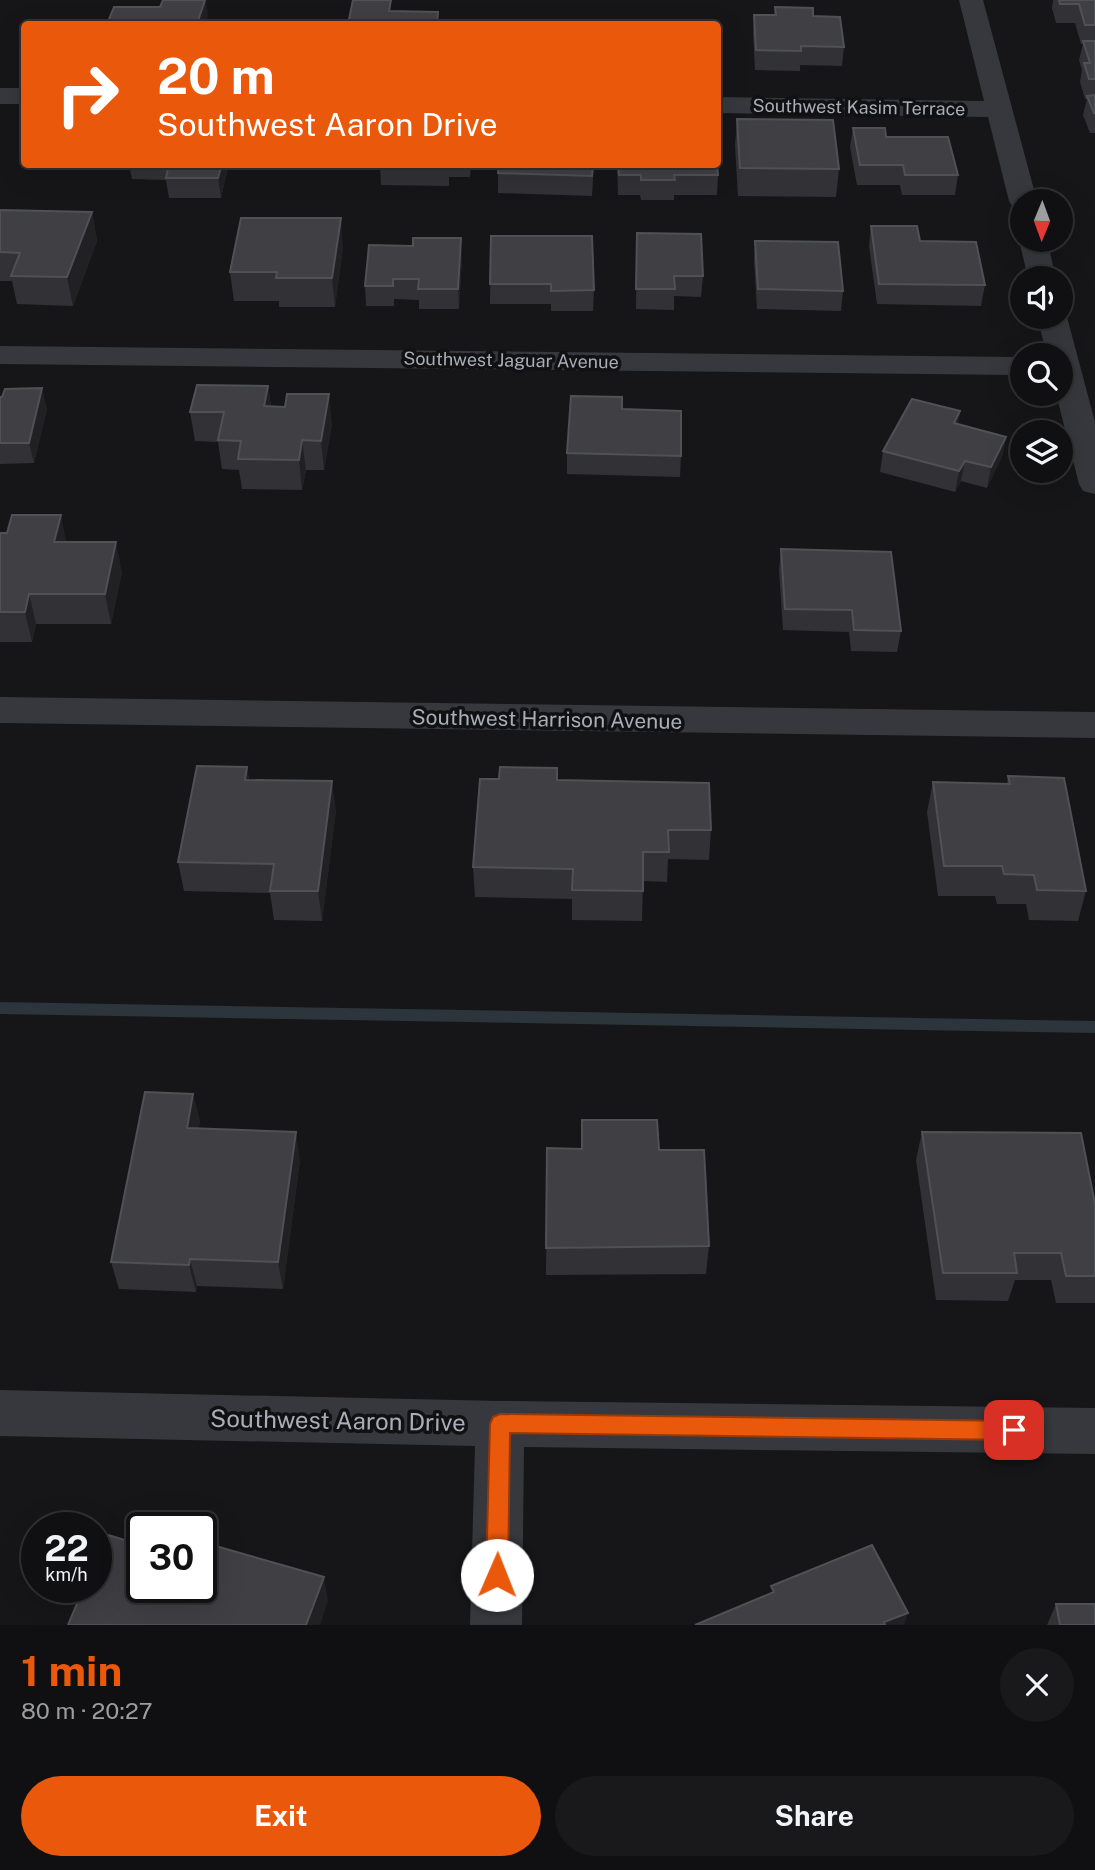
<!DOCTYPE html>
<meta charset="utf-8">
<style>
:root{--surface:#101012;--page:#19191b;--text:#f1f3f6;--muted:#9c9d9f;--line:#303032;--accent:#ea580c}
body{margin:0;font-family:"Public Sans",sans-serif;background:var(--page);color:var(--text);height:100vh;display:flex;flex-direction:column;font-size:26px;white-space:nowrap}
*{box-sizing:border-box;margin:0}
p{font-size:23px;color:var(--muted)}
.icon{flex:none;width:38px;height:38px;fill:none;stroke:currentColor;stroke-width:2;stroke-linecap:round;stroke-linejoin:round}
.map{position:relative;height:1625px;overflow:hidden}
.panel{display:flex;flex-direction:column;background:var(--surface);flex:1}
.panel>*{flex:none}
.guide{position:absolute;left:21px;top:21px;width:700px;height:147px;border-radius:7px;box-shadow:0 7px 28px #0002,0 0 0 2px var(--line);background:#ea580c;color:#fff;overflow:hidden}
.needle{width:46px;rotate:181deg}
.buttons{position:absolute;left:1010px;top:189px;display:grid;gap:14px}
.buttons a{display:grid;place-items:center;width:63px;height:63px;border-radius:50%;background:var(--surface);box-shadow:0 7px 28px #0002,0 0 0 2px var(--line);font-size:35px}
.speed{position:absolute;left:21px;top:1512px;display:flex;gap:14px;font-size:35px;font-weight:700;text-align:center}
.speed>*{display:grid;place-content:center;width:91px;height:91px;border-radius:50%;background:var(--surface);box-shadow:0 7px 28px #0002,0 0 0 2px var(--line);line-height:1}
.speed small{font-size:18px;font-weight:400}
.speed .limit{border:4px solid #111;border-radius:10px;background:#fff;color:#111}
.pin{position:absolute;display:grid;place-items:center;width:60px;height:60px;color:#fff;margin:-30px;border-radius:14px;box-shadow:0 4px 10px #0006}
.me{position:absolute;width:77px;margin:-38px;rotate:1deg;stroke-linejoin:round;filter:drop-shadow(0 0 5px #0008)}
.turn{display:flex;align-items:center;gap:24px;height:147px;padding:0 21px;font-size:32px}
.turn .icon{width:91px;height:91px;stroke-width:2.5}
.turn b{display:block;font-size:49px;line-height:60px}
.round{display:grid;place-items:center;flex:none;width:74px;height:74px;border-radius:37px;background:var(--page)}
.head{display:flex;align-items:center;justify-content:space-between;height:119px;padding:0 21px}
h1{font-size:42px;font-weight:700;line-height:52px;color:var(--accent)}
.button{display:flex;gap:14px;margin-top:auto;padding:14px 21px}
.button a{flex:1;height:80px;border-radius:42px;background:var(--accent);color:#fff;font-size:28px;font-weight:700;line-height:80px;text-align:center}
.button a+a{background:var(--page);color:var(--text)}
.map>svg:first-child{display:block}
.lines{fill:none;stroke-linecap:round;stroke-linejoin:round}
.stream{fill:#2c353c;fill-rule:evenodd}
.street{fill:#37383d;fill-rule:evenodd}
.wall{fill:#323236}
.shaded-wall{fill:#212124}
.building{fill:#3f3f44;stroke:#4f5156;stroke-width:2}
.route{fill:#ea580c;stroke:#983908;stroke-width:2}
.labels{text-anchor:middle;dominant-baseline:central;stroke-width:7;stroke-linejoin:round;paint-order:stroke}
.far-street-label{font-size:18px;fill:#a8adb8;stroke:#111113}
.street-label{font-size:21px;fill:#a8adb8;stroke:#111113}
.near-street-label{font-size:24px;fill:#a8adb8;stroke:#111113}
</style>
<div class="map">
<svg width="1095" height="1625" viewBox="0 0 1095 1625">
<rect width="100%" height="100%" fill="#161618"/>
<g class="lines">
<path class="stream" d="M 0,1002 L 1095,1021 L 1095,1033 L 0,1014 Z"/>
<path class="street" d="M 959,0 L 983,0 L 1037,201 L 1022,201 L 1022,209 L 1013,207 L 1009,201 L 988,117 L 718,113 L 718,97 L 984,101 Z
M 0,88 L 24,88 L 24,104 L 0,104 Z
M 1022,235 L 1022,240 L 1047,240 L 1056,278 L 1028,278 L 1019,240 Z
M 1060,310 L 1067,317 L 1095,422 L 1095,494 L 1083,491 L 1079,484 L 1056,394 L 1060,394 L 1060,355 L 1047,355 L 1037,317 L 1060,317 Z
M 0,346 L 1022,357 L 1022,375 L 0,364 Z
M 0,697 L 1095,712 L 1095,738 L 0,723 Z
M 0,1390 L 500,1401 L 1095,1408 L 1095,1454 L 524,1447 L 522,1625 L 470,1625 L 475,1446 L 0,1436 Z"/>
</g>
<path class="wall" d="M 1053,0 L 1095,0 L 1095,133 L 1090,133 L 1083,115 L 1087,99 L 1085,99 L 1080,82 L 1082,70 L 1079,60 L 1083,44 L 1081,44 L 1075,23 L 1056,23 L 1052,8 Z
M 775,7 L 813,16 L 844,47 L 842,66 L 800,65 L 800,71 L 755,70 L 753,34 L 754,15 L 774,15 Z
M 737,119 L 839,169 L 836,197 L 738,196 L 735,146 Z
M 853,128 L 886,137 L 958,175 L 955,195 L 902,195 L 900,185 L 857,185 L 850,147 Z
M 129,164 L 229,164 L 221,198 L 169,198 L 166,180 L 132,179 Z
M 380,164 L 471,164 L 470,177 L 449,177 L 449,186 L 381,185 Z
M 499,164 L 594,164 L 592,196 L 498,193 L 498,173 Z
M 617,164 L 717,164 L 718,175 L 717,195 L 674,195 L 674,200 L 641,200 L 640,195 L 618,195 Z
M 0,210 L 92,212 L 97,241 L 73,306 L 17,304 L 12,281 L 0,281 Z
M 871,226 L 920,241 L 985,285 L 981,306 L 877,304 L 869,246 Z
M 637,233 L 703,276 L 701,297 L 674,296 L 674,310 L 636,309 Z
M 491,236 L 594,290 L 593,311 L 551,311 L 551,304 L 490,304 Z
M 755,241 L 843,291 L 841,311 L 757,309 L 754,261 Z
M 343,247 L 335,307 L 279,307 L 279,301 L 234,301 L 230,272 Z
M 462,258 L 459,309 L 419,309 L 419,300 L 394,299 L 394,306 L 366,306 L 365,286 Z
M 268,386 L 271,406 L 332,424 L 324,470 L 306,470 L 302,490 L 242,489 L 239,470 L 222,469 L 218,442 L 195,441 L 190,412 Z
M 0,397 L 47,409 L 34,463 L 0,464 Z
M 622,409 L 681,456 L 680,477 L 567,474 L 567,453 Z
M 960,411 L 958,424 L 1006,437 L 1002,457 L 987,488 L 961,481 L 955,492 L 880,472 L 883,451 Z
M 0,533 L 67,542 L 122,572 L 111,624 L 36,624 L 32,642 L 0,642 Z
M 781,549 L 901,631 L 897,652 L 851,651 L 849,632 L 783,630 L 779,570 Z
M 247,767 L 249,780 L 336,810 L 322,921 L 274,920 L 270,893 L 184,891 L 178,862 Z
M 1008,776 L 1086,891 L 1078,921 L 1029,920 L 1026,904 L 997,904 L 995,896 L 938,896 L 927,812 L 933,782 L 1007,784 Z
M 557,780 L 711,830 L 709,860 L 668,859 L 667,882 L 643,881 L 642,921 L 572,920 L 572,899 L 475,897 L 473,867 Z
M 193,1094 L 200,1122 L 198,1129 L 300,1160 L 283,1289 L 197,1286 L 196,1292 L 119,1289 L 111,1262 Z
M 582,1120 L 659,1150 L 709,1246 L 706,1274 L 546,1275 L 547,1148 L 581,1149 Z
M 922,1132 L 1095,1204 L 1095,1303 L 1056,1303 L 1051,1280 L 1015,1280 L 1008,1301 L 936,1300 L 916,1160 Z
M 1056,1604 L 1095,1625 L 1047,1625 Z"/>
<path class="shaded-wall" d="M 205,0 L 206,0 L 208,16 L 206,24 L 197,24 Z
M 222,164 L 229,164 L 221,198 L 218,178 Z
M 92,212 L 97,241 L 73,306 L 67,277 Z
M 341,218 L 343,247 L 335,307 L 332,278 Z
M 461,238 L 462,258 L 459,309 L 458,289 Z
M 268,386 L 272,415 L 264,406 Z
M 42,388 L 47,409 L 34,463 L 29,443 Z
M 329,394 L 332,424 L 324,470 L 321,441 Z
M 960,411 L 957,432 L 954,423 Z
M 1006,437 L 1002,457 L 987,488 L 991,467 Z
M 302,440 L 306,470 L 302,490 L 299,460 Z
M 965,461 L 961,481 L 955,492 L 959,471 Z
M 61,515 L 67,545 L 54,542 Z
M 116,542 L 122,572 L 111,624 L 105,594 Z
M 29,594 L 36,624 L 32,642 L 25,612 Z
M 247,767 L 252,797 L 245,780 Z
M 332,781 L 336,810 L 322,921 L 318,891 Z
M 193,1094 L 200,1122 L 193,1157 L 187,1128 Z
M 296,1132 L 300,1160 L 283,1289 L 278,1262 Z
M 190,1259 L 197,1286 L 196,1292 L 189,1265 Z
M 324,1577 L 328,1601 L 320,1625 L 306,1625 Z
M 908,1613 L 904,1625 L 883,1625 L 884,1622 Z"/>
<path class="building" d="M 163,0 L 205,0 L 197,24 L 107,24 L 114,7 L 160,7 Z
M 353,0 L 391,0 L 389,11 L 438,12 L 437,24 L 348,24 Z
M 1059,0 L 1095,0 L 1095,25 L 1085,25 L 1079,4 L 1060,4 Z
M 775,7 L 813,8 L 813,16 L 840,17 L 844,47 L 801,46 L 801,51 L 756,50 L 754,15 L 776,15 Z
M 1083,41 L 1095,41 L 1095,79 L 1089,79 L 1084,63 L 1090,63 Z
M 1095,95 L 1095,113 L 1094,113 L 1087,96 Z
M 737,119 L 833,120 L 839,169 L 740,168 Z
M 853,128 L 885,128 L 886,137 L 948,137 L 958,175 L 905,175 L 903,165 L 860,165 Z
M 169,164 L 222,164 L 218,178 L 166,178 Z
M 380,164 L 448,164 L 448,166 L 380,166 Z
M 499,164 L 593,164 L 592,176 L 498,173 Z
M 618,164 L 717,164 L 718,175 L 674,175 L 675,180 L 641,180 L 641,175 L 619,175 Z
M 0,210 L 92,212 L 67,277 L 11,276 L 20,253 L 0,252 Z
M 241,218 L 341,218 L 332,278 L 276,278 L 277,272 L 230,272 Z
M 871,226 L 917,226 L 920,241 L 976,242 L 985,285 L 879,284 Z
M 637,233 L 701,234 L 703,276 L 674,276 L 675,289 L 636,289 Z
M 491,236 L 592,236 L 594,290 L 551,291 L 551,284 L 490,284 Z
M 413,238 L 461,238 L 458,289 L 418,289 L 419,279 L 393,279 L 393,286 L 365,286 L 369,245 L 413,246 Z
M 755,241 L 838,242 L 843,291 L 758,289 Z
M 197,385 L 268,386 L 264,406 L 285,407 L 287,394 L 329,394 L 321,441 L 302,440 L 299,460 L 238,459 L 241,441 L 218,440 L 224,412 L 190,412 Z
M 42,388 L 29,443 L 0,443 L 0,397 L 2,397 L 5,389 Z
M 571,396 L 622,397 L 622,409 L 681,411 L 681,456 L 567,453 Z
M 912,399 L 960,411 L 954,423 L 1006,437 L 991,467 L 965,461 L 959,471 L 883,451 Z
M 12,515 L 61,515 L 54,542 L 116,542 L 105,594 L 29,594 L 25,612 L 0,612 L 0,533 L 7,533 Z
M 781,549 L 891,552 L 901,631 L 854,630 L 852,610 L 785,609 Z
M 197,766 L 247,767 L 245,780 L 332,781 L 318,891 L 270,891 L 274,864 L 178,862 Z
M 500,767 L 557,768 L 557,780 L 709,783 L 711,830 L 668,830 L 669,852 L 643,852 L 643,891 L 572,890 L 573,869 L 473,867 L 480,779 L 499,779 Z
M 1008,776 L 1064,778 L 1086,891 L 1037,890 L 1034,875 L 1004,874 L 1002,866 L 944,866 L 933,782 L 1010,784 Z
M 145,1092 L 193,1094 L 187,1128 L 296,1132 L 278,1262 L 190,1259 L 189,1265 L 111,1262 Z
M 582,1120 L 657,1120 L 659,1150 L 704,1150 L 709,1246 L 546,1248 L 547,1148 L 582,1149 Z
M 922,1132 L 1081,1133 L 1095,1204 L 1095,1276 L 1066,1276 L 1061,1253 L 1014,1253 L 1017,1273 L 943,1273 Z
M 108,1535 L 142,1545 L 142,1587 L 201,1587 L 201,1550 L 205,1543 L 324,1577 L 306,1625 L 68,1625 L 84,1587 L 96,1587 L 96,1561 Z
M 872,1545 L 908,1613 L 884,1622 L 885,1625 L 695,1625 L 774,1592 L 771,1586 Z
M 1056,1604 L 1095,1604 L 1095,1625 L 1060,1625 Z"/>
<path class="route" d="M 500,1414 L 1014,1421 L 1021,1424 L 1024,1430 L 1021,1437 L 1014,1440 L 510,1433 L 508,1575 L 504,1582 L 497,1585 L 489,1582 L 486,1575 L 490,1424 L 493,1417 Z"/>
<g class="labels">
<g class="far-street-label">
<text transform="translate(859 107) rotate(1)">Southwest Kasim Terrace</text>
<text transform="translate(511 360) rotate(1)">Southwest Jaguar Avenue</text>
</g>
<g class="street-label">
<text transform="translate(547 719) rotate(1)">Southwest Harrison Avenue</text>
</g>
<g class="near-street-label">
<text transform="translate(338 1420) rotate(1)">Southwest Aaron Drive</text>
</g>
</g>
</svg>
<div class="buttons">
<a><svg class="needle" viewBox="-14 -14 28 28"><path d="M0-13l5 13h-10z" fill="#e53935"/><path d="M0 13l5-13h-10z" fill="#9c9d9f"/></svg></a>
<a><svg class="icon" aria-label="sound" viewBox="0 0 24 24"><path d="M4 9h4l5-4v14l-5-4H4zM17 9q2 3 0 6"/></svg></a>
<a><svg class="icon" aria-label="search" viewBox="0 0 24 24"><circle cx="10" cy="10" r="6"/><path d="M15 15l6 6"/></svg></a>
<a><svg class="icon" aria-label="layers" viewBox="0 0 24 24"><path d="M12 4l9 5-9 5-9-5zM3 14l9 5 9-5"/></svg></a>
</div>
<div class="speed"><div>22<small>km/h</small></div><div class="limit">30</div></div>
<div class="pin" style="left:1014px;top:1430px;background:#d93025"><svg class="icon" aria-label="arrive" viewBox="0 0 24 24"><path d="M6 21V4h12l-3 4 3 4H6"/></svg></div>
<svg class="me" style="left:497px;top:1575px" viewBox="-20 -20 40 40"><circle r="19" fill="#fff"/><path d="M0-13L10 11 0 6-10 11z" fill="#ea580c"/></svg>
<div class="guide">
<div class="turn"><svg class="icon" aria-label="right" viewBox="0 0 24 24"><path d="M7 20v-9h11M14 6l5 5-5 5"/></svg><div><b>20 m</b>Southwest Aaron Drive</div></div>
</div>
</div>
<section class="panel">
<div class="head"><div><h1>1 min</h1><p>80 m · 20:27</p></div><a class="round"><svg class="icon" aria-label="close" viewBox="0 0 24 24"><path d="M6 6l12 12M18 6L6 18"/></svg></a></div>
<div class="button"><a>Exit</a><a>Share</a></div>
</section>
